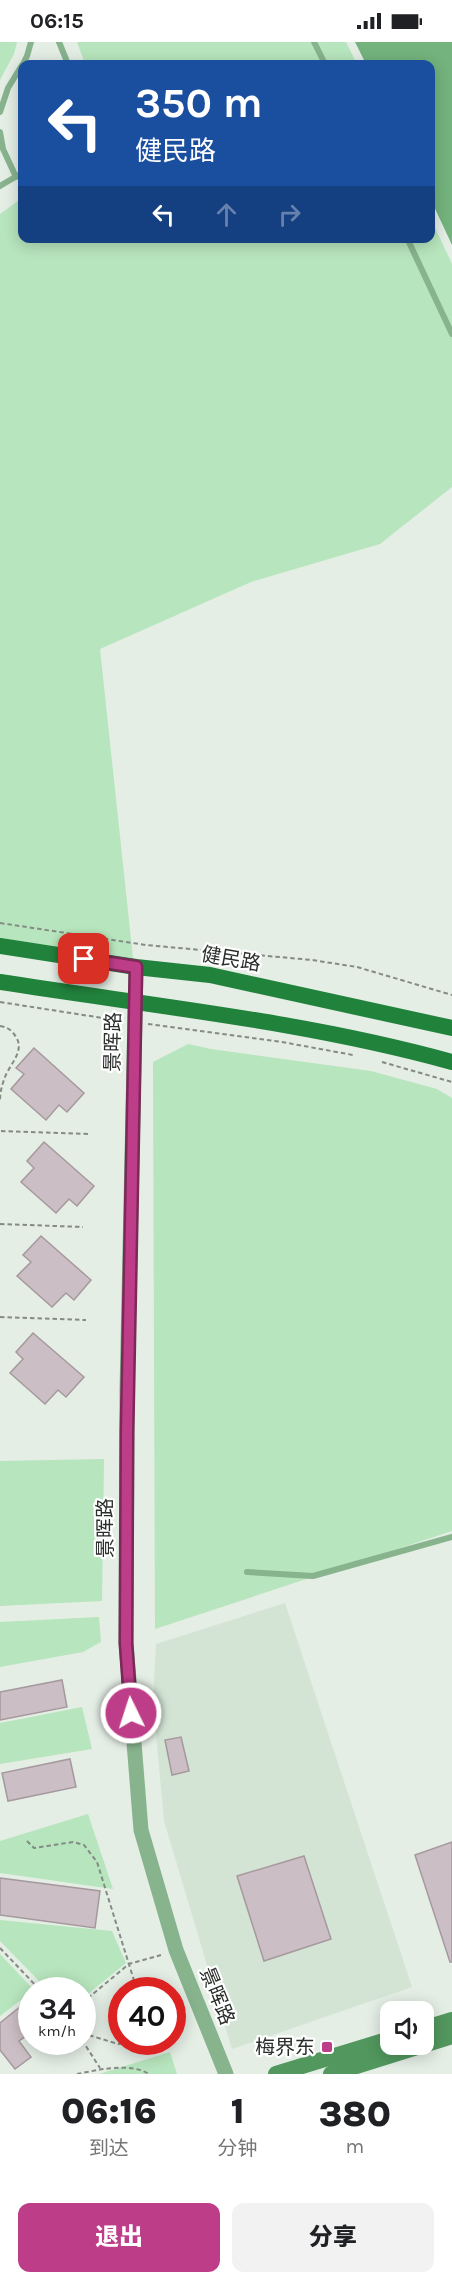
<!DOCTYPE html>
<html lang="zh">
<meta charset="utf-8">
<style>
:root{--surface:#fff;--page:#f2f2f2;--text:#202124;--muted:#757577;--accent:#be3d88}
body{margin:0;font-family:Karla,"Noto Sans SC",sans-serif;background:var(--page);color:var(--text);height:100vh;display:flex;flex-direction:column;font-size:22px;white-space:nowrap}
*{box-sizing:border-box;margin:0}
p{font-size:20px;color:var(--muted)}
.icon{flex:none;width:33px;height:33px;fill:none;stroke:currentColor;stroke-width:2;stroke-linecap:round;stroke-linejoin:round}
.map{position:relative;height:2032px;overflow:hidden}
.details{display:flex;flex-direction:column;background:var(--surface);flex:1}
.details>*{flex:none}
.banner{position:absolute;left:18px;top:18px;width:417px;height:183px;border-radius:12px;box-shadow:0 3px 15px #0003;background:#1a4fa0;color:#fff;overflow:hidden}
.tools{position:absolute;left:380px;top:1959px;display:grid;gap:12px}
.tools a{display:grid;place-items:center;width:54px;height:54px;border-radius:12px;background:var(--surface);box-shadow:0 3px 15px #0003;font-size:30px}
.speed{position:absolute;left:18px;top:1935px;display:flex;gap:12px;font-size:30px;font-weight:700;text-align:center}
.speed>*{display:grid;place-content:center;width:78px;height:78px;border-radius:50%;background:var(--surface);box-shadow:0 3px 15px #0003;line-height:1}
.speed small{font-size:15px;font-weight:400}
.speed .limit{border:9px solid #d22;background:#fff;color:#111}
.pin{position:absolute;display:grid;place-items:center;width:51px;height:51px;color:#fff;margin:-26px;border-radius:12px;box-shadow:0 3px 9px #0006}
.me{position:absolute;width:66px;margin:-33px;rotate:356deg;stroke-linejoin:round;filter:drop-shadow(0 0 4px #0008)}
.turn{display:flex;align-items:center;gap:21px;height:126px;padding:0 18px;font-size:27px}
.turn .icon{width:78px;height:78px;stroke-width:2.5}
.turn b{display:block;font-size:42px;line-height:51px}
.lanes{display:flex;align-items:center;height:57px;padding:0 18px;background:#0003;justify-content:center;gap:30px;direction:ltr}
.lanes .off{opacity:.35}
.eta{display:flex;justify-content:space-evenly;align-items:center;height:102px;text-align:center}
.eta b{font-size:36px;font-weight:800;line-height:42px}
.primary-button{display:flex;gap:12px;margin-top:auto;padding:12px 18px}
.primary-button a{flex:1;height:69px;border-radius:12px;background:var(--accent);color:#fff;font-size:24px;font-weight:800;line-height:69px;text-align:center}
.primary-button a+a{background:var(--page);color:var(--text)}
.status{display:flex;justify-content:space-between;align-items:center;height:42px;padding:0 30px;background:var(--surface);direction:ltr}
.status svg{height:16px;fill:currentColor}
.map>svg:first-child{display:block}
.built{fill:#d3e4d5}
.green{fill:#b7e5bd}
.water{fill:#74b37d}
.building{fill:#cbbec4;stroke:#a5999e;stroke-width:1.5}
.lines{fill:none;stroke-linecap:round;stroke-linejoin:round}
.path{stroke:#848b85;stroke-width:2;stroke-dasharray:4.5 3;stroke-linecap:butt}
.service{stroke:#87b38d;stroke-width:6}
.tertiary{stroke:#87b38d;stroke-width:15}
.secondary{stroke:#52975e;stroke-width:16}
.primary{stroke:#21823c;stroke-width:16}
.route-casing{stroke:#7c2858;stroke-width:15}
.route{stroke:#be3d88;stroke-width:10}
.poi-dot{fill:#be3d88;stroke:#fff;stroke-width:2}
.labels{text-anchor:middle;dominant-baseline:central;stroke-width:4.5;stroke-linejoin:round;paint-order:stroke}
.street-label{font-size:20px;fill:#2b2f2c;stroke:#fff}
.poi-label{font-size:20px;fill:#2b2f2c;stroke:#fff;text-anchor:end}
</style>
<div class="status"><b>06:15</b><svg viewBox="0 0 49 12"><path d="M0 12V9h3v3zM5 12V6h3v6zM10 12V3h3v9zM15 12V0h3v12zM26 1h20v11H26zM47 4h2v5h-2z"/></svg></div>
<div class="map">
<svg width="452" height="2032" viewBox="0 0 452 2032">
<rect width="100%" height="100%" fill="#e4eee5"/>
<path class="built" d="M 285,1561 L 412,1945 L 232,2007 L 164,1779 L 153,1660 L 156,1602 Z"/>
<path class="green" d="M 0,0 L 17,0 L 14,12 L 0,38 Z
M 77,0 L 346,0 L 357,22 L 85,22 Z
M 22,156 L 22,196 L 430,196 L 431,177 L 452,222 L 452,445 L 380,502 L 251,540 L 100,607 L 133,916 L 0,896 L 0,172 Z
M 188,1002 L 211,1007 L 371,1029 L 437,1047 L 452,1056 L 452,1489 L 155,1587 L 153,1020 Z
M 104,1417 L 102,1559 L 0,1564 L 0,1419 Z
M 99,1575 L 101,1600 L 83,1610 L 0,1625 L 0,1580 Z
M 82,1665 L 92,1707 L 0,1722 L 0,1681 Z
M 88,1772 L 113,1847 L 0,1831 L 0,1799 Z
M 0,1878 L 112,1889 L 126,1921 L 83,1956 L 82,1948 L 46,1948 L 41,1941 L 0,1899 Z
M 0,1912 L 34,1948 L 0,1974 Z
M 170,2010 L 177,2032 L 99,2032 Z"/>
<path class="water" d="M 355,0 L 452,0 L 452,203 L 431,158 L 430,22 L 366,22 Z"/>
<path class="building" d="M 34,1006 L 84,1051 L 67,1070 L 59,1063 L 46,1078 L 11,1047 L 24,1032 L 16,1026 Z
M 44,1100 L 94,1144 L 77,1164 L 69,1157 L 56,1171 L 21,1140 L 34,1126 L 27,1119 Z
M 41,1194 L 91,1238 L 74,1258 L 66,1251 L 52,1265 L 17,1234 L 31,1220 L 23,1213 Z
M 33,1291 L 84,1335 L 66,1355 L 58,1348 L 45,1362 L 10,1331 L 23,1317 L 16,1310 Z
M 62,1638 L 67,1665 L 0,1678 L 0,1650 Z
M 181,1695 L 189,1729 L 172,1733 L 165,1698 Z
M 70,1717 L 76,1745 L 8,1759 L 2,1731 Z
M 452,1800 L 452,1920 L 450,1920 L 415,1813 Z
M 304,1814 L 331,1897 L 264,1919 L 237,1834 Z
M 0,1836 L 100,1849 L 95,1886 L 0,1873 Z
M 21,1964 L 32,1978 L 32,1990 L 19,1999 L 31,2015 L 15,2027 L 0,2008 L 0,1981 Z"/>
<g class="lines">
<path class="path" d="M 0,881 L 146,903 L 312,918 L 357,925 L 452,953
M 0,960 L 122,979
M 148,982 L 282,1000 L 353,1013
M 0,984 C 7,985 12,988 16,995 C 25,1009 10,1022 5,1035 C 2,1043 0,1050 0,1059
M 382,1020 L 452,1040
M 1,1089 L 91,1092
M 0,1182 L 83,1185
M 0,1275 L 86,1278
M 27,1799 L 34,1806 L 73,1800 L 84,1803 L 97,1820 L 137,1948
M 0,1906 L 40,1948
M 82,1961 L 129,1922 L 161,1913
M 82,1991 L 118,2002 L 132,2000
M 82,1998 L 100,2026
M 77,2032 C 98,2028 129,2020 149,2032"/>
<path class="service" d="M 59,0 L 68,22
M 314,0 L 325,22
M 23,22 L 27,14 L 31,0
M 0,70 L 8,46 L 22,23
M 0,90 L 3,107 L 16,135
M 0,144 L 22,131
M 407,196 L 452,292
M 247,1530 L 313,1534 L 452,1495"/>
<path class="tertiary" d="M 136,925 L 127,1349 L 126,1601 L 141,1788 L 176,1908 L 226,2032"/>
<path class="secondary" d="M 423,1987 L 452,1978
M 276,2032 L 390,1997
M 331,2032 L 452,1994"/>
<path class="primary" d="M 0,904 L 136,925 L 210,933 L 452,986
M 0,940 C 152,964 304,979 452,1020"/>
</g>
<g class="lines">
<g class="route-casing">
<path id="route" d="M 84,917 L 136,925 L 127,1391 L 126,1601 L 131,1671"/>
</g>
<use href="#route" class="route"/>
</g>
<rect class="poi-dot" x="321" y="1999" width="12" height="12" rx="3"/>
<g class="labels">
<g class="street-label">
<text transform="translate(231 917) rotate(10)">健民路</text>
<text transform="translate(113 1000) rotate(-89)">景晖路</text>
<text transform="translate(105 1486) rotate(-90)">景晖路</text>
<text transform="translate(217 1954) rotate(68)">景晖路</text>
</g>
<g class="poi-label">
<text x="315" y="2005">梅界东</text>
</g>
</g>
</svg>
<div class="tools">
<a><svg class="icon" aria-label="sound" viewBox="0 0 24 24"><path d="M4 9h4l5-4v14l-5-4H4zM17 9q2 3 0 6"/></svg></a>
</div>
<div class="speed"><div>34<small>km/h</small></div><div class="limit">40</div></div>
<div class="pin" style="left:84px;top:917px;background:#d93025"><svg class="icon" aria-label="arrive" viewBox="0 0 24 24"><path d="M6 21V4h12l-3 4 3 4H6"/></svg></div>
<svg class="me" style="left:131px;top:1671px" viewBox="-20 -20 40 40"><circle r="17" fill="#be3d88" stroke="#fff" stroke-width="3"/><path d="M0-11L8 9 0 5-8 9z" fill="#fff"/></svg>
<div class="banner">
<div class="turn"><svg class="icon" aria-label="left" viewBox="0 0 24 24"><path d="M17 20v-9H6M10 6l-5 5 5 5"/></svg><div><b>350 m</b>健民路</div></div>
<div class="lanes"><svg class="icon" aria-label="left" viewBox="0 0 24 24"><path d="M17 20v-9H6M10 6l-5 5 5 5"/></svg><svg class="icon off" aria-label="ahead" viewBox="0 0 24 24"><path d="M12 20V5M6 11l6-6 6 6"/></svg><svg class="icon off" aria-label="right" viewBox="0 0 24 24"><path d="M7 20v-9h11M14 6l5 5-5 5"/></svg></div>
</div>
</div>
<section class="details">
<div class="eta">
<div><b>06:16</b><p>到达</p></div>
<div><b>1</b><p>分钟</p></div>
<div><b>380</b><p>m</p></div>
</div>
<div class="primary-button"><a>退出</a><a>分享</a></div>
</section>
